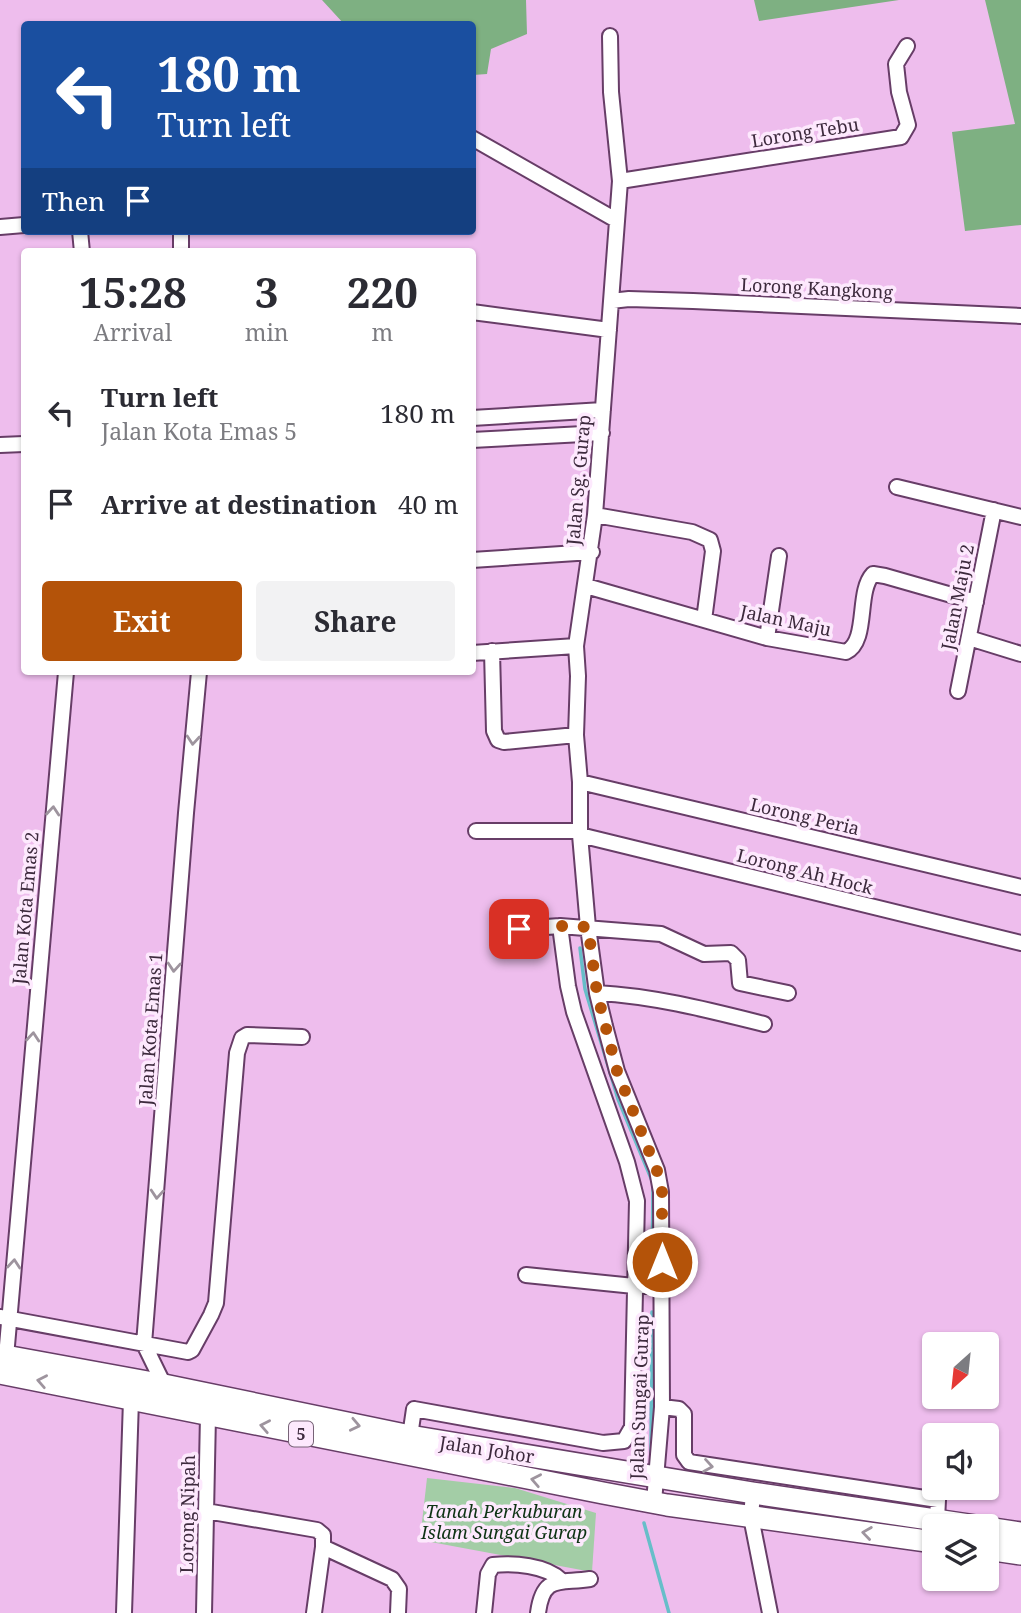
<!DOCTYPE html>
<style>
:root{--surface:#fff;--page:#f2f2f3;--text:#2b2b33;--muted:#7c7c81;--accent:#b45309}
body{margin:0;font-family:"Noto Serif",serif;background:var(--page);color:var(--text);height:100vh;display:flex;flex-direction:column;font-size:26px;white-space:nowrap}
*{box-sizing:border-box;margin:0}
p{font-size:23px;color:var(--muted)}
.icon{flex:none;width:38px;height:38px;fill:none;stroke:currentColor;stroke-width:2;stroke-linecap:round;stroke-linejoin:round}
.map{position:relative;flex:1;overflow:hidden}
.sheet{position:absolute;left:21px;top:248px;width:455px;height:427px;display:flex;flex-direction:column;background:var(--surface);border-radius:7px;box-shadow:0 2px 5px #0004}
.sheet>*{flex:none}
.banner{position:absolute;left:21px;top:21px;width:455px;height:214px;border-radius:7px;box-shadow:0 2px 5px #0004;background:#1a4fa0;color:#fff;overflow:hidden}
.needle{width:46px;rotate:207deg}
.controls{position:absolute;left:922px;top:1332px;display:grid;gap:14px}
.controls a{display:grid;place-items:center;width:77px;height:77px;border-radius:7px;background:var(--surface);box-shadow:0 2px 5px #0004;font-size:35px}
.pin{position:absolute;display:grid;place-items:center;width:60px;height:60px;color:#fff;margin:-30px;border-radius:14px;box-shadow:0 4px 10px #0006}
.me{position:absolute;width:77px;margin:-38px;rotate:0deg;stroke-linejoin:round;filter:drop-shadow(0 0 5px #0008)}
.turn{display:flex;align-items:center;gap:24px;height:147px;padding:0 21px;font-size:32px}
.turn .icon{width:91px;height:91px;stroke-width:2.5}
.turn b{display:block;font-size:49px;line-height:60px}
.then{display:flex;align-items:center;height:66px;padding:0 21px;background:#0003;gap:14px;font-size:26px}
.eta{display:flex;justify-content:space-evenly;align-items:center;height:119px;text-align:center}
.eta b{font-size:42px;font-weight:700;line-height:49px}
.primary-button{display:flex;gap:14px;margin-top:auto;padding:14px 21px}
.primary-button a{flex:1;height:80px;border-radius:7px;background:var(--accent);color:#fff;font-size:28px;font-weight:700;line-height:80px;text-align:center}
.primary-button a+a{background:var(--page);color:var(--text)}
ul{padding:0;list-style:none}
li{display:flex;align-items:center;gap:21px;height:91px;padding:0 21px}
li div{flex:1}
li b{display:block;font-size:26px}
li em{font-style:normal}
.map>svg:first-child{display:block}
.green{fill:#a3cda6}
.forest{fill:#7eb082}
.lines{fill:none;stroke-linecap:round;stroke-linejoin:round}
.stream{stroke:#67bec9;stroke-width:3.5}
.minor-casing{stroke:#673d67;stroke-width:18}
.highway-casing{stroke:#673d67;stroke-width:24}
.minor{stroke:#fff;stroke-width:14}
.highway{stroke:#fff;stroke-width:21}
.oneway{stroke:#9e949e}
.route{stroke:#b45309;stroke-width:12;stroke-dasharray:0 21.6}
.labels{text-anchor:middle;dominant-baseline:central;stroke-width:7;stroke-linejoin:round;paint-order:stroke}
.shield{fill:#fde9fd;stroke:#776377;stroke-width:2}
.shield-label{font-size:16px;font-weight:bold;fill:#3d2a3d}
.street-label{font-size:18px;fill:#3d2a3d;stroke:#fde9fd}
.park-label{font-size:18px;font-style:italic;fill:#0e3314;stroke:#fde9fd}
</style>
<div class="map">
<svg width="1021" height="1613" viewBox="0 0 1021 1613">
<rect width="100%" height="100%" fill="#eebded"/>
<path class="green" d="M 427,1478 L 515,1488 L 596,1513 L 592,1572 L 420,1540 Z"/>
<path class="forest" d="M 322,0 L 526,0 L 527,34 L 491,49 L 487,74 L 473,75 L 472,24 L 344,24 Z
M 754,0 L 899,0 L 759,21 Z
M 985,0 L 1021,0 L 1021,225 L 965,231 L 952,132 L 1015,124 Z"/>
<g class="lines">
<path class="stream" d="M 580,948 L 585,989 L 618,1099 L 653,1183 L 652,1284
M 651,1453 L 652,1312
M 644,1523 L 669,1613"/>
<g class="minor-casing">
<path id="minor" d="M 610,36 L 611,92 L 620,181 L 595,515 L 576,646 L 578,676 L 576,735 L 580,782 L 580,835 L 588,927 L 597,993 L 605,1026 L 617,1071 L 657,1170 L 661,1192 L 662,1407 L 654,1502
M 472,138 L 616,220
M 620,181 L 901,137 L 908,125 L 899,92 L 896,64 L 907,46
M 0,227 L 24,225
M 80,231 L 82,252
M 181,231 L 181,252
M 611,301 L 629,299 L 693,301 L 1021,316
M 472,312 L 609,330
M 472,418 L 603,410
M 472,440 L 602,433
M 0,445 L 24,444
M 897,487 L 1021,517
M 595,515 L 692,532 L 710,540 L 713,551 L 704,620
M 472,560 L 592,552
M 586,586 L 767,638 L 846,652 C 869,641 856,592 873,574 L 885,576 L 976,602
M 767,638 L 779,556
M 969,638 L 1021,654
M 492,651 L 494,731 L 498,740 L 504,742 L 576,735
M 472,653 L 576,646
M 958,691 L 994,510
M 580,782 L 1021,887
M 476,831 L 580,831
M 580,835 L 1021,943
M 519,929 L 560,926 L 661,934 L 704,954 L 731,953 L 738,960 L 740,983 L 788,993
M 597,993 C 654,996 708,1010 764,1024
M 526,1275 L 634,1286 L 662,1286
M 0,1317 L 188,1352 L 192,1350 L 211,1315 L 216,1303 L 237,1053 L 242,1038 L 247,1035 L 302,1037
M 6,1357 L 66,672
M 164,1385 L 144,1344 L 186,813 L 199,672
M 662,1407 L 679,1409 L 684,1414 L 684,1455 L 689,1462 L 938,1500 L 937,1520
M 410,1436 L 414,1409 L 603,1443 L 624,1441 L 632,1427 L 637,1201 L 627,1162 L 574,1012 L 568,986 L 560,926
M 753,1493 L 751,1517 L 770,1613
M 206,1511 L 317,1530 L 323,1535 L 323,1547 L 392,1579 L 399,1589 L 398,1613
M 124,1613 L 131,1400
M 204,1613 L 208,1415
M 314,1613 L 323,1547
M 484,1613 L 488,1574 L 493,1565 C 514,1563 545,1565 561,1580
M 538,1613 C 543,1574 560,1584 590,1579"/>
</g>
<g class="highway-casing">
<path id="highway" d="M 0,1355 L 164,1385 L 410,1436 L 753,1493 L 976,1526
M 0,1373 L 603,1493 L 667,1505 L 934,1542
M 987,1528 L 1021,1533
M 987,1549 L 1021,1554"/>
</g>
<use href="#minor" class="minor"/>
<use href="#highway" class="highway"/>
</g>
<defs><path id="oneway-chevron" d="M-2-3.5L2.5 0L-2 3.5" fill="none" stroke-width="1.6" stroke-linecap="round" stroke-linejoin="round" transform="scale(1.75)"/></defs>
<g class="oneway">
<use href="#oneway-chevron" transform="translate(193 740) rotate(95)"/>
<use href="#oneway-chevron" transform="translate(53 811) rotate(-85)"/>
<use href="#oneway-chevron" transform="translate(174 967) rotate(94)"/>
<use href="#oneway-chevron" transform="translate(33 1037) rotate(-85)"/>
<use href="#oneway-chevron" transform="translate(157 1194) rotate(94)"/>
<use href="#oneway-chevron" transform="translate(14 1264) rotate(-85)"/>
<use href="#oneway-chevron" transform="translate(42 1381) rotate(-169)"/>
<use href="#oneway-chevron" transform="translate(355 1425) rotate(12)"/>
<use href="#oneway-chevron" transform="translate(265 1426) rotate(-169)"/>
<use href="#oneway-chevron" transform="translate(708 1466) rotate(9)"/>
<use href="#oneway-chevron" transform="translate(536 1480) rotate(-169)"/>
<use href="#oneway-chevron" transform="translate(867 1533) rotate(-172)"/>
</g>
<g class="lines">
<path class="route" d="M 519,929 L 560,926 L 588,927 L 597,993 L 617,1071 L 657,1171 L 662,1192 L 662,1262"/>
</g>
<g class="labels">
<rect class="shield" x="289" y="1421.5" width="24" height="25" rx="5"/>
<g class="shield-label">
<text x="301" y="1434">5</text>
</g>
<g class="street-label">
<text transform="translate(805 132) rotate(-9)">Lorong Tebu</text>
<text transform="translate(817 288) rotate(3)">Lorong Kangkong</text>
<text transform="translate(578 480) rotate(-85)">Jalan Sg. Gurap</text>
<text transform="translate(957 597) rotate(-79)">Jalan Maju 2</text>
<text transform="translate(786 620) rotate(12)">Jalan Maju</text>
<text transform="translate(805 816) rotate(13)">Lorong Peria</text>
<text transform="translate(805 871) rotate(14)">Lorong Ah Hock</text>
<text transform="translate(25 908) rotate(-85)">Jalan Kota Emas 2</text>
<text transform="translate(150 1029) rotate(-86)">Jalan Kota Emas 1</text>
<text transform="translate(639 1397) rotate(-88)">Jalan Sungai Gurap</text>
<text transform="translate(487 1449) rotate(9)">Jalan Johor</text>
<text transform="translate(187 1514) rotate(-89)">Lorong Nipah</text>
</g>
<g class="park-label">
<text x="504" y="1511">Tanah Perkuburan<tspan x="504" dy="21">Islam Sungai Gurap</tspan></text>
</g>
</g>
</svg>
<div class="controls">
<a><svg class="needle" viewBox="-14 -14 28 28"><path d="M0-13l5 13h-10z" fill="#e53935"/><path d="M0 13l5-13h-10z" fill="#7c7c81"/></svg></a>
<a><svg class="icon" aria-label="sound" viewBox="0 0 24 24"><path d="M4 9h4l5-4v14l-5-4H4zM17 9q2 3 0 6"/></svg></a>
<a><svg class="icon" aria-label="layers" viewBox="0 0 24 24"><path d="M12 4l9 5-9 5-9-5zM3 14l9 5 9-5"/></svg></a>
</div>
<div class="pin" style="left:519px;top:929px;background:#d93025"><svg class="icon" aria-label="arrive" viewBox="0 0 24 24"><path d="M6 21V4h12l-3 4 3 4H6"/></svg></div>
<svg class="me" style="left:662px;top:1262px" viewBox="-20 -20 40 40"><circle r="17" fill="#b45309" stroke="#fff" stroke-width="3"/><path d="M0-11L8 9 0 5-8 9z" fill="#fff"/></svg>
<div class="banner">
<div class="turn"><svg class="icon" aria-label="left" viewBox="0 0 24 24"><path d="M17 20v-9H6M10 6l-5 5 5 5"/></svg><div><b>180 m</b>Turn left</div></div>
<div class="then">Then<svg class="icon" aria-label="arrive" viewBox="0 0 24 24"><path d="M6 21V4h12l-3 4 3 4H6"/></svg></div>
</div>
<section class="sheet">
<div class="eta">
<div><b>15:28</b><p>Arrival</p></div>
<div><b>3</b><p>min</p></div>
<div><b>220</b><p>m</p></div>
</div>
<ul>
<li><svg class="icon" aria-label="left" viewBox="0 0 24 24"><path d="M17 20v-9H6M10 6l-5 5 5 5"/></svg><div><b>Turn left</b><p>Jalan Kota Emas 5</p></div><em>180 m</em></li>
<li><svg class="icon" aria-label="arrive" viewBox="0 0 24 24"><path d="M6 21V4h12l-3 4 3 4H6"/></svg><div><b>Arrive at destination</b></div><em>40 m</em></li>
</ul>
<div class="primary-button"><a>Exit</a><a>Share</a></div>
</section>
</div>
